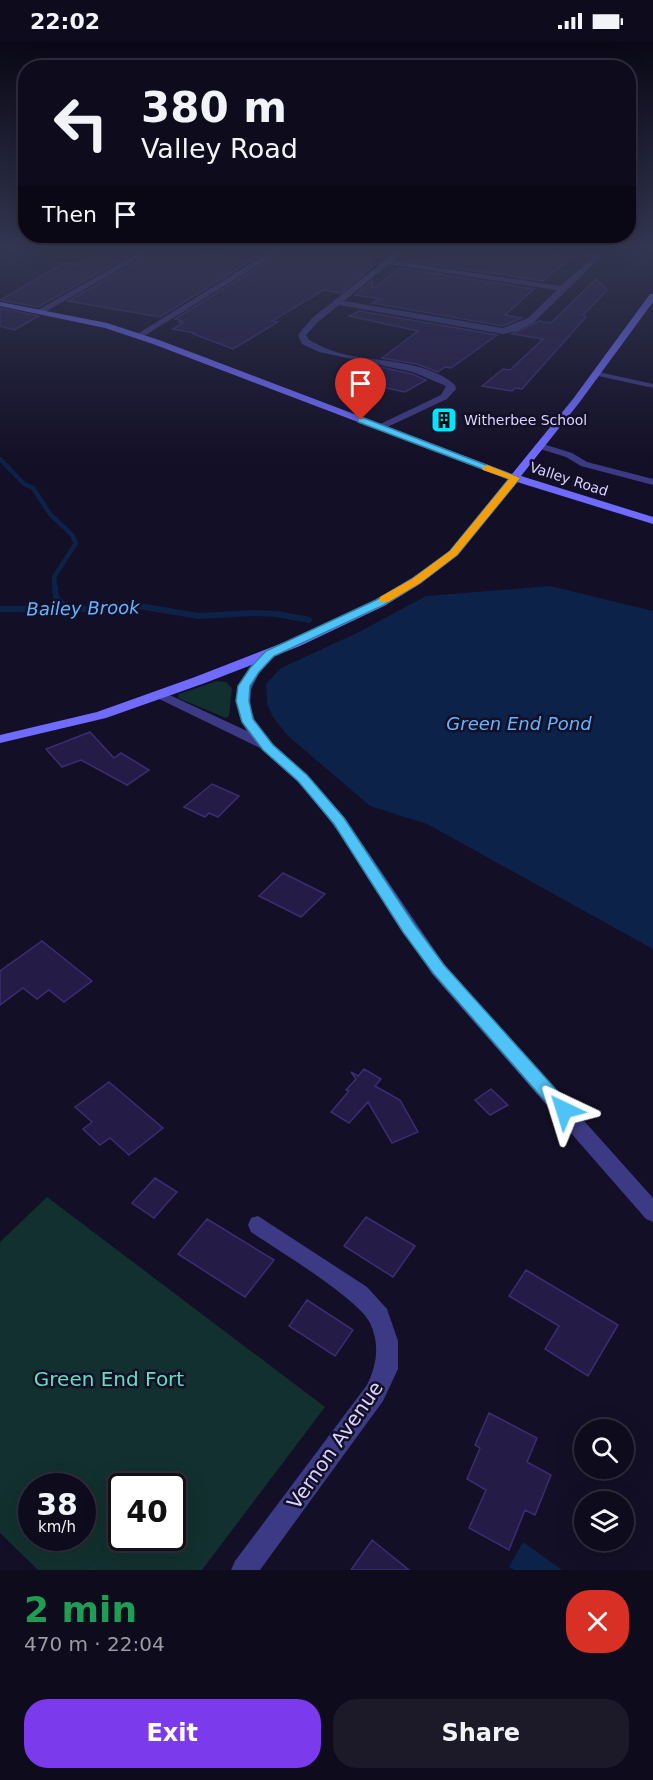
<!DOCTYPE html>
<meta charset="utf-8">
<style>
:root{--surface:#0e0b1c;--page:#1c1929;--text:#f1f3f6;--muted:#9b9ba3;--line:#2e2b3b;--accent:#7c3aed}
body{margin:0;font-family:"DejaVu Sans",sans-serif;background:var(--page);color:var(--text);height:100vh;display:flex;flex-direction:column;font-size:22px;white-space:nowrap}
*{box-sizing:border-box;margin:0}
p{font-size:20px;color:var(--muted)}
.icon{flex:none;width:33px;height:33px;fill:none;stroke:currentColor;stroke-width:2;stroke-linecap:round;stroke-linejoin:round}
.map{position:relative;height:1528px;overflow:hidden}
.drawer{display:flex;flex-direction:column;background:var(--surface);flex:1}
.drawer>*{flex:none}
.banner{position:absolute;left:18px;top:18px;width:618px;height:183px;border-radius:24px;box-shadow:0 6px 24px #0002,0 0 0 2px var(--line);background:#0e0b1c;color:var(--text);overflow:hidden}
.tools{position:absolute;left:574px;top:1377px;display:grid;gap:12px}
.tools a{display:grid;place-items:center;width:60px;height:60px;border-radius:50%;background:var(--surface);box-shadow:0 6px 24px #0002,0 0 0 2px var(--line);font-size:30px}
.speed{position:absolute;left:18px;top:1431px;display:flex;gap:12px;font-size:30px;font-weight:700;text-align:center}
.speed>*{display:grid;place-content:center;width:78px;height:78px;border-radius:50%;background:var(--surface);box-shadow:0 6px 24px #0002,0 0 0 2px var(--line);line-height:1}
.speed small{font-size:15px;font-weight:400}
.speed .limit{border:3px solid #111;border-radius:9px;background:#fff;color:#111}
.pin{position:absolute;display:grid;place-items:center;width:51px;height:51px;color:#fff;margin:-62px -26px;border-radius:50% 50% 50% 0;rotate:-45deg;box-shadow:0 0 6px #0007}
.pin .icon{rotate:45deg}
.me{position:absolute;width:66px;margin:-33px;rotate:319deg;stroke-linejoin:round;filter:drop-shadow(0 0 4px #0008)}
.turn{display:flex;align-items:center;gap:21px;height:126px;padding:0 24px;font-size:27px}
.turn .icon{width:78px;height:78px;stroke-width:2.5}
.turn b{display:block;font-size:42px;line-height:51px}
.then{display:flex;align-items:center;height:57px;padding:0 24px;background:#0003;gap:12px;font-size:22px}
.round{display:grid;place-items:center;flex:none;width:63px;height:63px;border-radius:24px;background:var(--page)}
.head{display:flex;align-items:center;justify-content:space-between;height:102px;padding:0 24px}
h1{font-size:36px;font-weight:700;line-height:45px;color:#1e9e55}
.button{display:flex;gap:12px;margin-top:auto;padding:12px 24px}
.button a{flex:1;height:69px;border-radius:24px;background:var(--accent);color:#fff;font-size:24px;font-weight:700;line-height:69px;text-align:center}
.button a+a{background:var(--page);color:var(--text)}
.status{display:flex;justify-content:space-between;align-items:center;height:42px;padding:0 30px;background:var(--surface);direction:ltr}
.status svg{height:16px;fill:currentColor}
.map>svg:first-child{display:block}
.green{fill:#12302f;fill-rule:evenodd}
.water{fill:#0c2248}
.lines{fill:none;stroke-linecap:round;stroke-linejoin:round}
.stream-far1{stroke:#0c2248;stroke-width:4.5}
.stream{stroke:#0c2248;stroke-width:6}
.building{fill:#241b47;stroke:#3b2d73;stroke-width:1.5}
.service{fill:#3d3a85;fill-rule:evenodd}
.minor{fill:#3d3a85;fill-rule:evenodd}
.tertiary{fill:#3d3a85;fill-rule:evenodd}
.secondary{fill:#6f6bff;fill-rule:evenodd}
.route{fill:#4fc3f7;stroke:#337fa1;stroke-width:1.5}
.slow{fill:#f59e0b}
.labels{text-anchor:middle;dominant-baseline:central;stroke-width:5;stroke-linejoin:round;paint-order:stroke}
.far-poi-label{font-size:14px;fill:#d9d4ff;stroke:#130f26;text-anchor:start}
.far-street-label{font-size:14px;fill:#d9d4ff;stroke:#130f26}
.water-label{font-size:18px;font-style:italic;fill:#62b6ff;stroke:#130f26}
.near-park-label{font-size:20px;fill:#5fe0c0;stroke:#130f26}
.near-street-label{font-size:20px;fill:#d9d4ff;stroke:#130f26}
</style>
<div class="status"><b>22:02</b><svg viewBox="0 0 49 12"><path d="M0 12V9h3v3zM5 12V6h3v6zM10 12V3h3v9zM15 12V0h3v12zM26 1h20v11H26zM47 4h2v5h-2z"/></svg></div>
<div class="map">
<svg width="653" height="1528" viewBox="0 0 653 1528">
<rect width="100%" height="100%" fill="#130f26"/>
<path class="green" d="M 217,639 L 226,640 L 232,646 L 229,674 L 226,676 L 178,656 L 179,652 Z
M 47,1155 L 325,1365 L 202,1528 L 38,1528 L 0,1491 L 0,1200 ZM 32,1444 L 82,1444 L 82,1496 L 32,1496 ZM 122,1444 L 172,1444 L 172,1496 L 122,1496 Z"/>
<path class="water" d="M 550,544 L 653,569 L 653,907 L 427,782 L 370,764 L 287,693 L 273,675 L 267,662 L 266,642 L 281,626 L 359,590 L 426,554 Z
M 523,1500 L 562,1528 L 514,1528 L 509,1525 Z"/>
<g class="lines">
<path class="stream-far1" d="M 0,417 L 24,442 L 33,446 L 50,472 L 72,493 L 76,501 L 54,535 L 55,547"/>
<path class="stream" d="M 55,546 L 56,555 L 68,567
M 0,567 L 106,567 L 133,563 L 199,574 L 253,571 L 277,572 L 309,578"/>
</g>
<path class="building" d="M 112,203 L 143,206 L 38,265 L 0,258 L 64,221 L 76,223 Z
M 239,203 L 260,207 L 261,203 L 270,203 L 271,206 L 160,275 L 68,259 L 158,208 L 177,211 L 182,208 L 221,214 Z
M 283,203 L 370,203 L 371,226 L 341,251 L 323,248 L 272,279 L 278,280 L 233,307 L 193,292 L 195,291 L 173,287 L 183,281 L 179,280 L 182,279 L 175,277 L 283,210 Z
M 428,203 L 497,203 L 572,214 L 543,239 L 408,219 Z
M 399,226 L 534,247 L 505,273 L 522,276 L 503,284 L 372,261 L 380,257 L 355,253 L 372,239 L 373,247 Z
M 596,237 L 607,248 L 583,273 L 586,275 L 522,347 L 515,346 L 512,349 L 482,344 L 503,327 L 510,328 L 543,297 L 512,292 L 539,279 L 551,281 Z
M 0,266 L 39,274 L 14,288 L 0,284 Z
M 359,269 L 497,293 L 451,326 L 445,325 L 438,330 L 417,322 L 382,316 L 418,289 L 349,274 Z
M 371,323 L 412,332 L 426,338 L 405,350 L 367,342 L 362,330 Z
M 90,690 L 114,716 L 121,711 L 149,728 L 127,743 L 81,718 L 62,725 L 46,707 Z
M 212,742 L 239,754 L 218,775 L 209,771 L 205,775 L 184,765 Z
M 283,831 L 325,852 L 301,875 L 259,854 Z
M 42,899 L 92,939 L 64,960 L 49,948 L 37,957 L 23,946 L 0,963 L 0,929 Z
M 364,1027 L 381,1037 L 375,1044 L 400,1058 L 418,1090 L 392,1101 L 368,1060 L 349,1081 L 331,1070 L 349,1049 L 346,1048 L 356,1037 L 351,1030 L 358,1034 Z
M 109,1040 L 163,1086 L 129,1113 L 110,1096 L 100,1103 L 83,1087 L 92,1080 L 75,1065 Z
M 491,1047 L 508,1063 L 490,1073 L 475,1058 Z
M 155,1136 L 177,1150 L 154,1176 L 132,1161 Z
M 366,1175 L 415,1204 L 393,1235 L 344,1204 Z
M 207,1177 L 274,1218 L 245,1255 L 178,1212 Z
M 526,1228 L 618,1283 L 588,1334 L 545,1307 L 559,1284 L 509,1254 Z
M 307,1258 L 353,1288 L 335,1314 L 289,1284 Z
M 489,1371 L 537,1396 L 527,1420 L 551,1433 L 535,1473 L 525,1468 L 509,1508 L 469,1486 L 486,1448 L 467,1437 L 480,1406 L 475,1403 Z
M 372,1498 L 409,1528 L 351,1528 Z"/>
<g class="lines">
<path class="service" d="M 594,329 L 653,342 L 653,346 L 594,333 Z
M 540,401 L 572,411 L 587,420 L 653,437 L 653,443 L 581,424 L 566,415 L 537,406 L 535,404 Z"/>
<path class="minor" d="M 153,203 L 162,203 L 43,271 L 36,269 Z
M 272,203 L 280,203 L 282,208 L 141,296 L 134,294 L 274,207 Z
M 384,203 L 393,203 L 402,208 L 394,219 L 560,244 L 593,216 L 587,212 L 541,203 L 589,208 L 601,215 L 534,280 L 517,289 L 503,292 L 339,263 L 318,280 L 306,293 L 309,298 C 320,304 331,309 343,312 C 378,320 427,318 455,343 L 456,347 L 447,357 L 381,388 L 378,387 L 378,383 L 441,353 L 446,344 L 413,330 L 319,310 L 302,302 L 298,293 L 312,276 L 392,213 L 394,209 ZM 389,222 L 557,248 L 528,276 L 503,286 L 344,259 Z
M 258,1174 L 367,1245 L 387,1267 L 398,1299 L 398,1327 L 383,1359 L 260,1528 L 231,1528 L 235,1519 L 367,1343 C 377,1323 380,1302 370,1281 C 359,1257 276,1207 251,1190 L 248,1183 L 251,1176 Z"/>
<path class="tertiary" d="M 270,607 L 276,611 L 258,633 L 251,648 L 250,665 L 257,684 L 268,697 L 307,733 L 345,776 L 444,922 L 653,1156 L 653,1180 L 646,1177 L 432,932 L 351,807 L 316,760 L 297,739 L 260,706 L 151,653 L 153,650 L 163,650 L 247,689 C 230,664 237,641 256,619 C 260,614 263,609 270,607 Z"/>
<path class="secondary" d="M 650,252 L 653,252 L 653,260 L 579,361 L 521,434 L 653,475 L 653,482 L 517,440 L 458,513 L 420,542 L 384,564 L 300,604 L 205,641 L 106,676 L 0,701 L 0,693 L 97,670 L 195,635 L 290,598 L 376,558 L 412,536 L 450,509 L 508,437 L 153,302 L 105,286 L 0,264 L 0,260 L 107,281 L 159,298 L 512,432 L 573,357 Z"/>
</g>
<linearGradient id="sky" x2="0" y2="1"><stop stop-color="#0a0815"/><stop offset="0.49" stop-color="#333752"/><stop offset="1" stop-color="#333752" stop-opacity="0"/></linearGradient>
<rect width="653" height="417" fill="url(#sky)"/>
<path class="route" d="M 358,376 L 364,376 L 520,436 L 457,513 L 420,541 L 384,563 L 274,614 L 259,630 L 250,644 L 249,659 L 253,677 L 273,703 L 307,733 L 344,776 L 414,882 L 444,923 L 570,1063 L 573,1068 L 570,1074 L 564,1076 L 558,1074 L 433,931 L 403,890 L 334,782 L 298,739 L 263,708 L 242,680 L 236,659 L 238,644 L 250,626 L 266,609 L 376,558 L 412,537 L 450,509 L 509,437 L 358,380 Z"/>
<path class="slow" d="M 487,423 L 520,436 L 457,513 L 420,541 L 388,560 L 380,560 L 380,555 L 412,537 L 450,509 L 509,437 L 483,428 L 482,426 Z"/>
<defs>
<g id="building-square" transform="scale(1.35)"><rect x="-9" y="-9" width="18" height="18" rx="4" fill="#00e5ff" stroke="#130f26"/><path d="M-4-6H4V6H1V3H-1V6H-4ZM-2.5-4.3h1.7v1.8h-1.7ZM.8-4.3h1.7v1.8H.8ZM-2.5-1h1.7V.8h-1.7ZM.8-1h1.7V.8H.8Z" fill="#111"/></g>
</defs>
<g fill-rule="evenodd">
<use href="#building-square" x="444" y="378"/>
</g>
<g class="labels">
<g class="far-poi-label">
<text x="464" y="378">Witherbee School</text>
</g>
<g class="far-street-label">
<text transform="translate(569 437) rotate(18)">Valley Road</text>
</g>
<g class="water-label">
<text transform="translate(83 566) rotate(-1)">Bailey Brook</text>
<text x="519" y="681">Green End Pond</text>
</g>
<g class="near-park-label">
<text x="109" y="1337">Green End Fort</text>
</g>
<g class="near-street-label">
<text transform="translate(335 1403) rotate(-55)">Vernon Avenue</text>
</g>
</g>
</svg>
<div class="tools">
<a><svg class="icon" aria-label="search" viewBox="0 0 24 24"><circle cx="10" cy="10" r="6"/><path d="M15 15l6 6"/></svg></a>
<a><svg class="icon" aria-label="layers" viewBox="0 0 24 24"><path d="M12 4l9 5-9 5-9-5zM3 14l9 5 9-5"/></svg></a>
</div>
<div class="speed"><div>38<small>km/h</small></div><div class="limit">40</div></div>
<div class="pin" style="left:361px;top:378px;background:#d93025"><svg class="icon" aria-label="arrive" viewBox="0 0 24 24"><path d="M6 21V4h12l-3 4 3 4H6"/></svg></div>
<svg class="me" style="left:564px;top:1068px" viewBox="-20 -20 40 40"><path d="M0-17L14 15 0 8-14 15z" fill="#4fc3f7" stroke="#fff" stroke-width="4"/></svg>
<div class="banner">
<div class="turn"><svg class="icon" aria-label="left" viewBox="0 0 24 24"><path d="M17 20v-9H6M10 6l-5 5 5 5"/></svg><div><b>380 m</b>Valley Road</div></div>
<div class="then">Then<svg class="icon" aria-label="arrive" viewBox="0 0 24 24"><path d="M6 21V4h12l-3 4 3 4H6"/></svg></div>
</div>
</div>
<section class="drawer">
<div class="head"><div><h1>2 min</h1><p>470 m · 22:04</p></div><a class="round" style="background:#d93025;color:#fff"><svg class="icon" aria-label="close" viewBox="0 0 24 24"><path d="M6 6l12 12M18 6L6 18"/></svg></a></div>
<div class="button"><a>Exit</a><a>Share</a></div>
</section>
